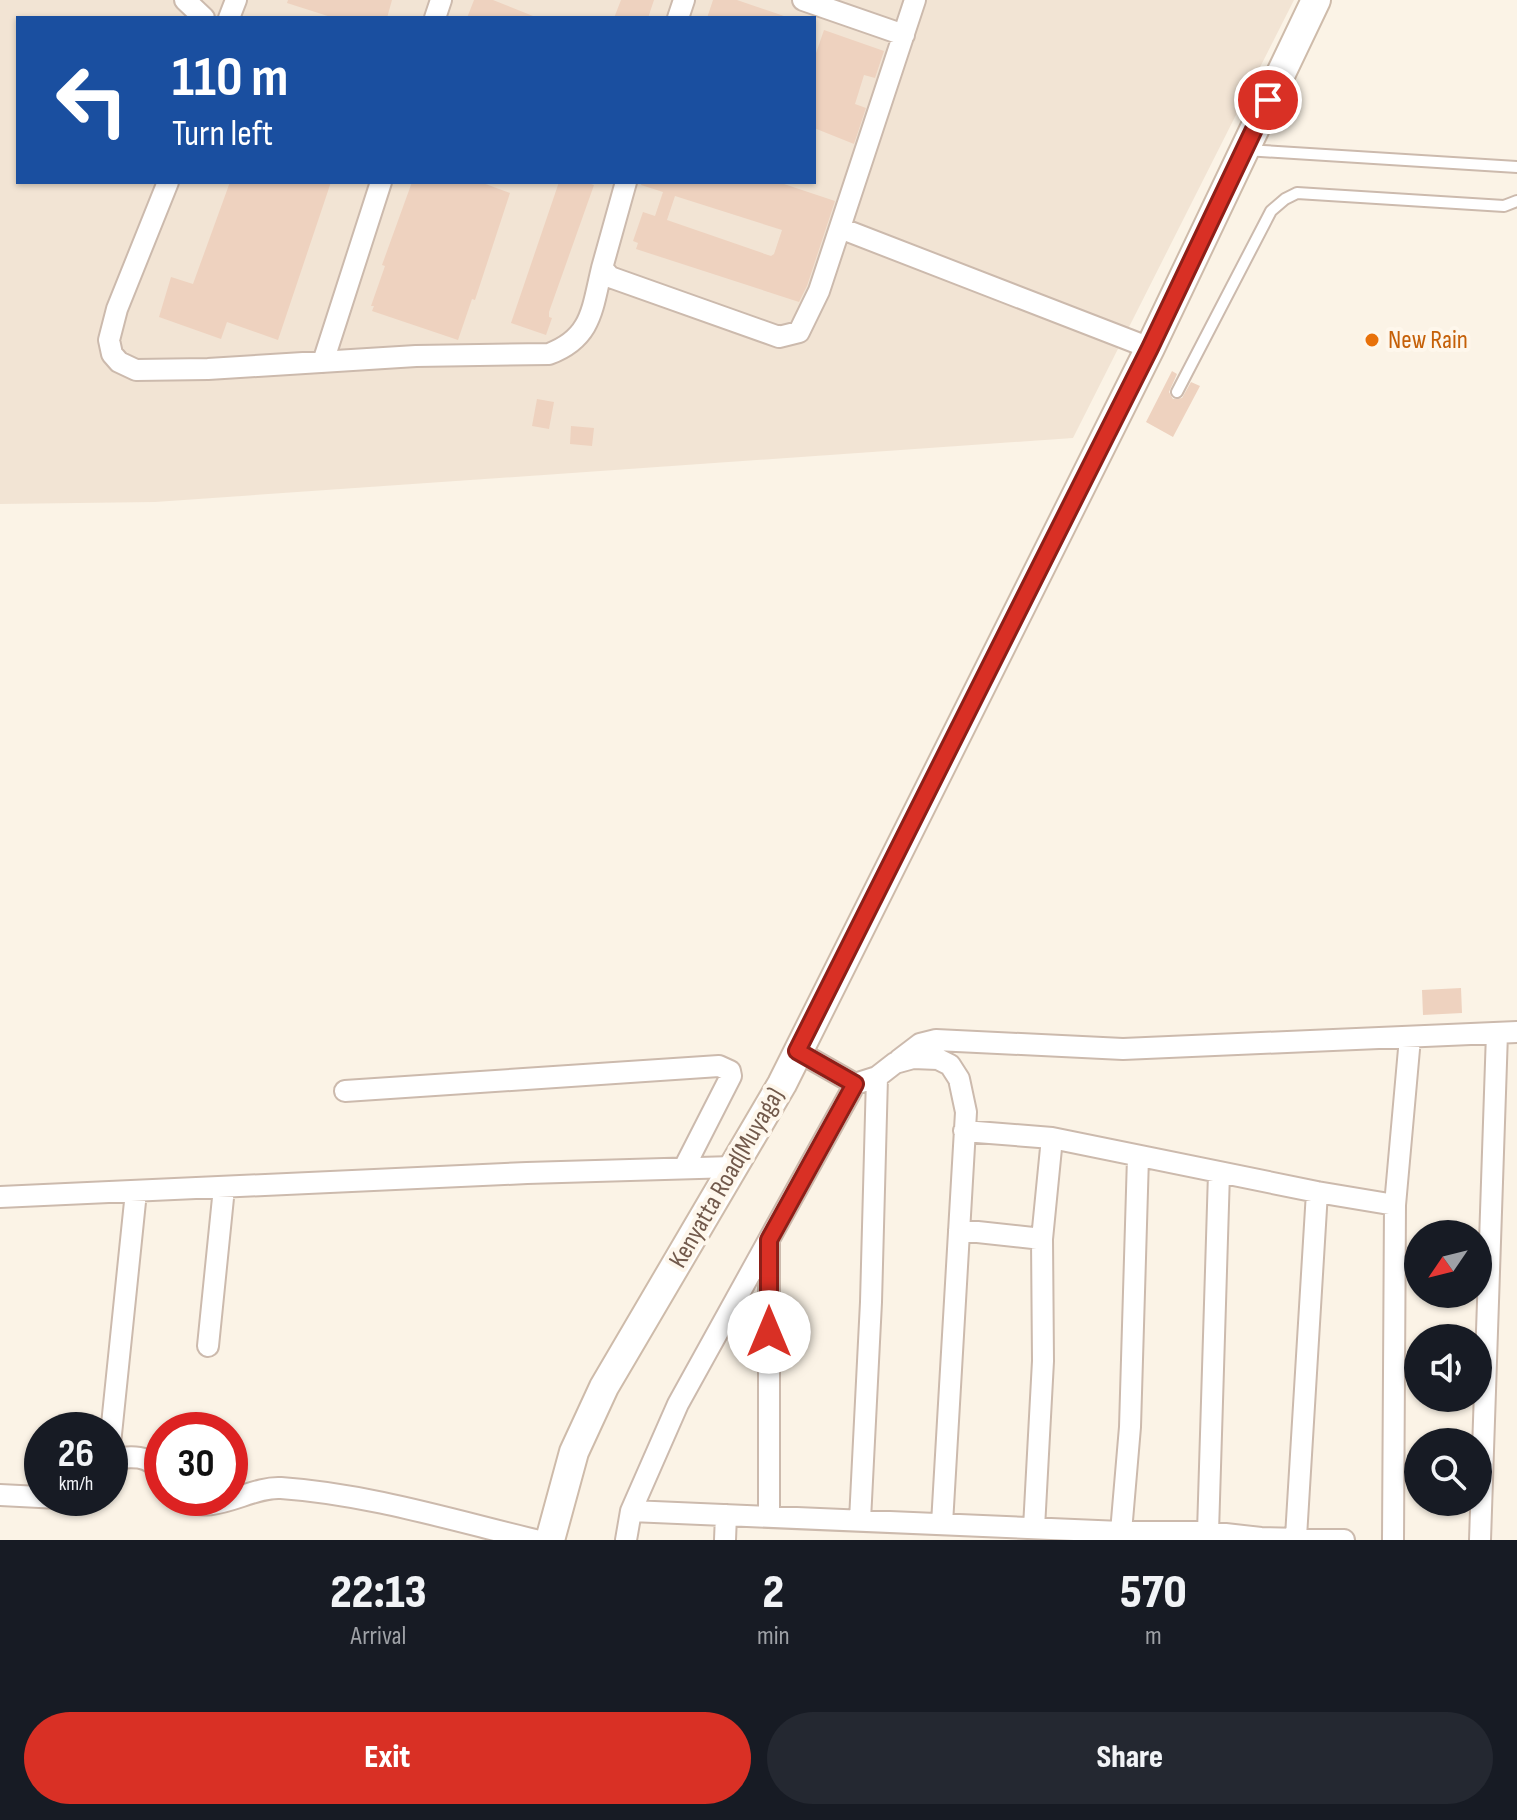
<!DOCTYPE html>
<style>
:root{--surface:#171b24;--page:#242831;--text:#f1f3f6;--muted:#9ea1a6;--accent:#d93025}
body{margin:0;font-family:"Sofia Sans Condensed",sans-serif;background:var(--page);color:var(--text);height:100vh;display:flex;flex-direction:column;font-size:30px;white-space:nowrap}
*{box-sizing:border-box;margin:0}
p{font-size:26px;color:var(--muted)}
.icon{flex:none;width:44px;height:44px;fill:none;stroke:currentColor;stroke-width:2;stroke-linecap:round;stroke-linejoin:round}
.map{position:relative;height:1540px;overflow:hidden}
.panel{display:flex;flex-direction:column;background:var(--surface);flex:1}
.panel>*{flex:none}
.top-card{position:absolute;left:16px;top:16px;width:800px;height:168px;border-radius:0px;box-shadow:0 2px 6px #0004;background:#1a4fa0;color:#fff;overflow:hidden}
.needle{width:52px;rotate:235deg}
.buttons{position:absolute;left:1404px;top:1220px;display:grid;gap:16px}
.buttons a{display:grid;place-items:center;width:88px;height:88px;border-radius:50%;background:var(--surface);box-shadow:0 2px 6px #0004;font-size:40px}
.speed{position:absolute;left:24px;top:1412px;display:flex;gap:16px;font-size:40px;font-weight:700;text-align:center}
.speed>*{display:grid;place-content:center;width:104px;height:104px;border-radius:50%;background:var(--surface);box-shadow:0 2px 6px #0004;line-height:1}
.speed small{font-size:20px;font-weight:400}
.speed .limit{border:12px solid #d22;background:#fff;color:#111}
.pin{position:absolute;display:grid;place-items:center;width:68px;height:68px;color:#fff;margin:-34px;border:4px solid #fff;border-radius:50%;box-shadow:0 2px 8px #0007}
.me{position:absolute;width:88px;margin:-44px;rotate:0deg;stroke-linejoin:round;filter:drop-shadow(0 0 6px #0008)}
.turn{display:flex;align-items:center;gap:28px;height:168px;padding:0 24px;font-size:36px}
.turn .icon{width:104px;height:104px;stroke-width:2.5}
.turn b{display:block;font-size:56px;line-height:68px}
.eta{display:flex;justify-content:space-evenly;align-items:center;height:136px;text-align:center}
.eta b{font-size:48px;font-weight:800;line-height:56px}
.action{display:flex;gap:16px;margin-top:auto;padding:16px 24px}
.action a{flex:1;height:92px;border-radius:48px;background:var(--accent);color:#fff;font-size:32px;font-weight:800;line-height:92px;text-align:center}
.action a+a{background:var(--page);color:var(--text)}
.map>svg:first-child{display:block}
.residential{fill:#f2e4d4;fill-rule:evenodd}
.building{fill:#eed2bf;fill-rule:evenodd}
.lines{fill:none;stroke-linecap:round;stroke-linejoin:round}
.lane-casing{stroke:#ccbaad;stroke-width:14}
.street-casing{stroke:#ccbaad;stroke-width:24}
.secondary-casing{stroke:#cebbaa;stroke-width:32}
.lane{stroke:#fff;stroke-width:10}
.street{stroke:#fff;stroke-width:20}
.secondary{stroke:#fff;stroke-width:28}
.route-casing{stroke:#8d1f18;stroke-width:20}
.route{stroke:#d93025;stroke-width:14}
.food-dot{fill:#e8710a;stroke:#fef7ec;stroke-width:3}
.labels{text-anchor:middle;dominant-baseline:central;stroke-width:8;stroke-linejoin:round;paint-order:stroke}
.food-label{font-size:26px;fill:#c56008;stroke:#fef7ec;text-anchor:start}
.street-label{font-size:26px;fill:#725a4c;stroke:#fef7ec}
</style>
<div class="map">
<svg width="1517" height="1540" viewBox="0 0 1517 1540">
<rect width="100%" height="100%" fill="#fbf3e6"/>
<path class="residential" d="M 0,0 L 1294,0 L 1073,438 L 155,502 L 0,504 ZM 18,18 L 814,18 L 814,182 L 18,182 Z"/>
<path class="building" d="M 288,0 L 392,0 L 387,18 L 334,18 L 287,3 Z
M 474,0 L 493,0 L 538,18 L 467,18 Z
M 621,0 L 654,0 L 648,18 L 614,18 Z
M 713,0 L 737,0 L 784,16 L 783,18 L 707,18 Z
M 824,30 L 884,51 L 875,78 L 864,75 L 855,104 L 866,108 L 854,144 L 814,128 L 814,59 Z
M 230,182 L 331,182 L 278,340 L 227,322 L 221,339 L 159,317 L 171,277 L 193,284 Z
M 412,182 L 480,182 L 510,193 L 475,300 L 472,299 L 458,340 L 372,311 L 374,306 L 371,306 L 385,266 L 382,265 Z
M 559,182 L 585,182 L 594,185 L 549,312 L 549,317 L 552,318 L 546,335 L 511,323 Z
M 642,182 L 778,182 L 835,201 L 807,286 L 799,302 L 636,249 L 638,243 L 633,241 L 643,212 L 655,216 L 663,192 L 641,185 ZM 675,196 L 782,230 L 774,254 L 771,256 L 667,220 Z
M 1172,371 L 1177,374 L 1169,392 L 1173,399 L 1182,398 L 1191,382 L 1200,386 L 1173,437 L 1146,422 Z
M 537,399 L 554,402 L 549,429 L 532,426 Z
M 571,426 L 594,428 L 592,446 L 570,444 Z
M 1461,988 L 1462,1013 L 1423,1015 L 1422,990 Z"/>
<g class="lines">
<g class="lane-casing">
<path id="lane" d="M 1246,150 L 1517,167
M 1177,392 L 1271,211 L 1285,199 L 1297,193 L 1504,206 L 1517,201"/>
</g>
<g class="street-casing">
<path id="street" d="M 185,0 L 204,18
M 803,0 L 904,35
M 229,18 L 236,0
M 435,18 L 441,0
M 678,18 L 684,0
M 168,182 L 117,309 L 109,340 L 112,354 L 119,362 L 136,370 L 208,369 L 416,356 L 549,354 C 592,338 592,309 602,268
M 626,182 L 602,268 L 610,277 L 779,337 L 799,332 L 819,291 L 915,0
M 840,228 L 1150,348
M 323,362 L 381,182
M 797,1051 L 855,1084
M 899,1060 L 920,1044 L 936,1040 L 1123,1049 L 1517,1032
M 345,1091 L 719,1066 L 730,1071 L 731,1076 L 684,1168
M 964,1131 L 1052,1138 L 1317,1192 L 1395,1205 L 1393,1540
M 0,1197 L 527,1173 L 733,1167
M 1395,1205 L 1410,1038
M 959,1230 L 1042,1239
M 208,1346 L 224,1188
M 110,1444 L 136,1192
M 110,1459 C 131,1456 149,1454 162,1473
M 0,1495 L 59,1498
M 181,1498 C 212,1518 249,1486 281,1488 C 367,1494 452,1520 535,1540
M 631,1511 L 1121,1532 L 1208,1532 L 1261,1538 L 1344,1540
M 769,1516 L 769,1244
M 860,1520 L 871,1302 L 877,1077
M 1034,1528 L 1043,1361 L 1042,1239 L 1052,1138
M 1121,1532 L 1130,1427 L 1138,1157
M 1208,1532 L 1219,1173
M 1296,1537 L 1317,1192
M 626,1540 L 631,1511 L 678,1404 L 855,1084 L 877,1077 L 895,1063 L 913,1058 L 938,1059 L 950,1065 L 959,1079 L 966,1112 L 942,1524
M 725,1540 L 726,1515
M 1480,1540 L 1497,1033"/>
</g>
<g class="secondary-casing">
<path id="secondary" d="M 550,1540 L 574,1452 L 604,1387 L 782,1084 L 1150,348 L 1316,0"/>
</g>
<use href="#lane" class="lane"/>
<use href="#street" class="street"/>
<use href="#secondary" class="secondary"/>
</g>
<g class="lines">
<g class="route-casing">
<path id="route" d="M 769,1332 L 769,1240 L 855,1084 L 797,1051 L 1150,348 L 1268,100"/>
</g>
<use href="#route" class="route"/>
</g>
<circle class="food-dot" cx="1372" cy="340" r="8"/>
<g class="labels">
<g class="food-label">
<text x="1388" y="340">New Rain</text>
</g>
<g class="street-label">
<text transform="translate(727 1178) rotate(-60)">Kenyatta Road(Muyaga)</text>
</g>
</g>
</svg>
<div class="buttons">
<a><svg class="needle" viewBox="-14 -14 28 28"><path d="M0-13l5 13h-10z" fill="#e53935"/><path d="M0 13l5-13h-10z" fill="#9ea1a6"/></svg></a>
<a><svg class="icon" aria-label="sound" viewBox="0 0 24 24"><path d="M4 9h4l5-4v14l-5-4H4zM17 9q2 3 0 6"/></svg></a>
<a><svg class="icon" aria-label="search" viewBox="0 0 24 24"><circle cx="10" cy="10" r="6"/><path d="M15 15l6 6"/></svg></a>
</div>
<div class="speed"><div>26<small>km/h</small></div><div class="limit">30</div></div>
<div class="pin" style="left:1268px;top:100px;background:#d93025"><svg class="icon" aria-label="arrive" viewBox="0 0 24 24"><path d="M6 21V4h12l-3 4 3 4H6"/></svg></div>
<svg class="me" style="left:769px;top:1332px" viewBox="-20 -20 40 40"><circle r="19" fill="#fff"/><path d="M0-13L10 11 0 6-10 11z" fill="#d93025"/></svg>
<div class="top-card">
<div class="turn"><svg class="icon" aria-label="left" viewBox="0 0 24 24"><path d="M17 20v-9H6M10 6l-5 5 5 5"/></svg><div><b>110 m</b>Turn left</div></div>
</div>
</div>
<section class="panel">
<div class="eta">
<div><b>22:13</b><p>Arrival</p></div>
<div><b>2</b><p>min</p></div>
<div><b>570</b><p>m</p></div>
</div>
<div class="action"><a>Exit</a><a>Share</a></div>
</section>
